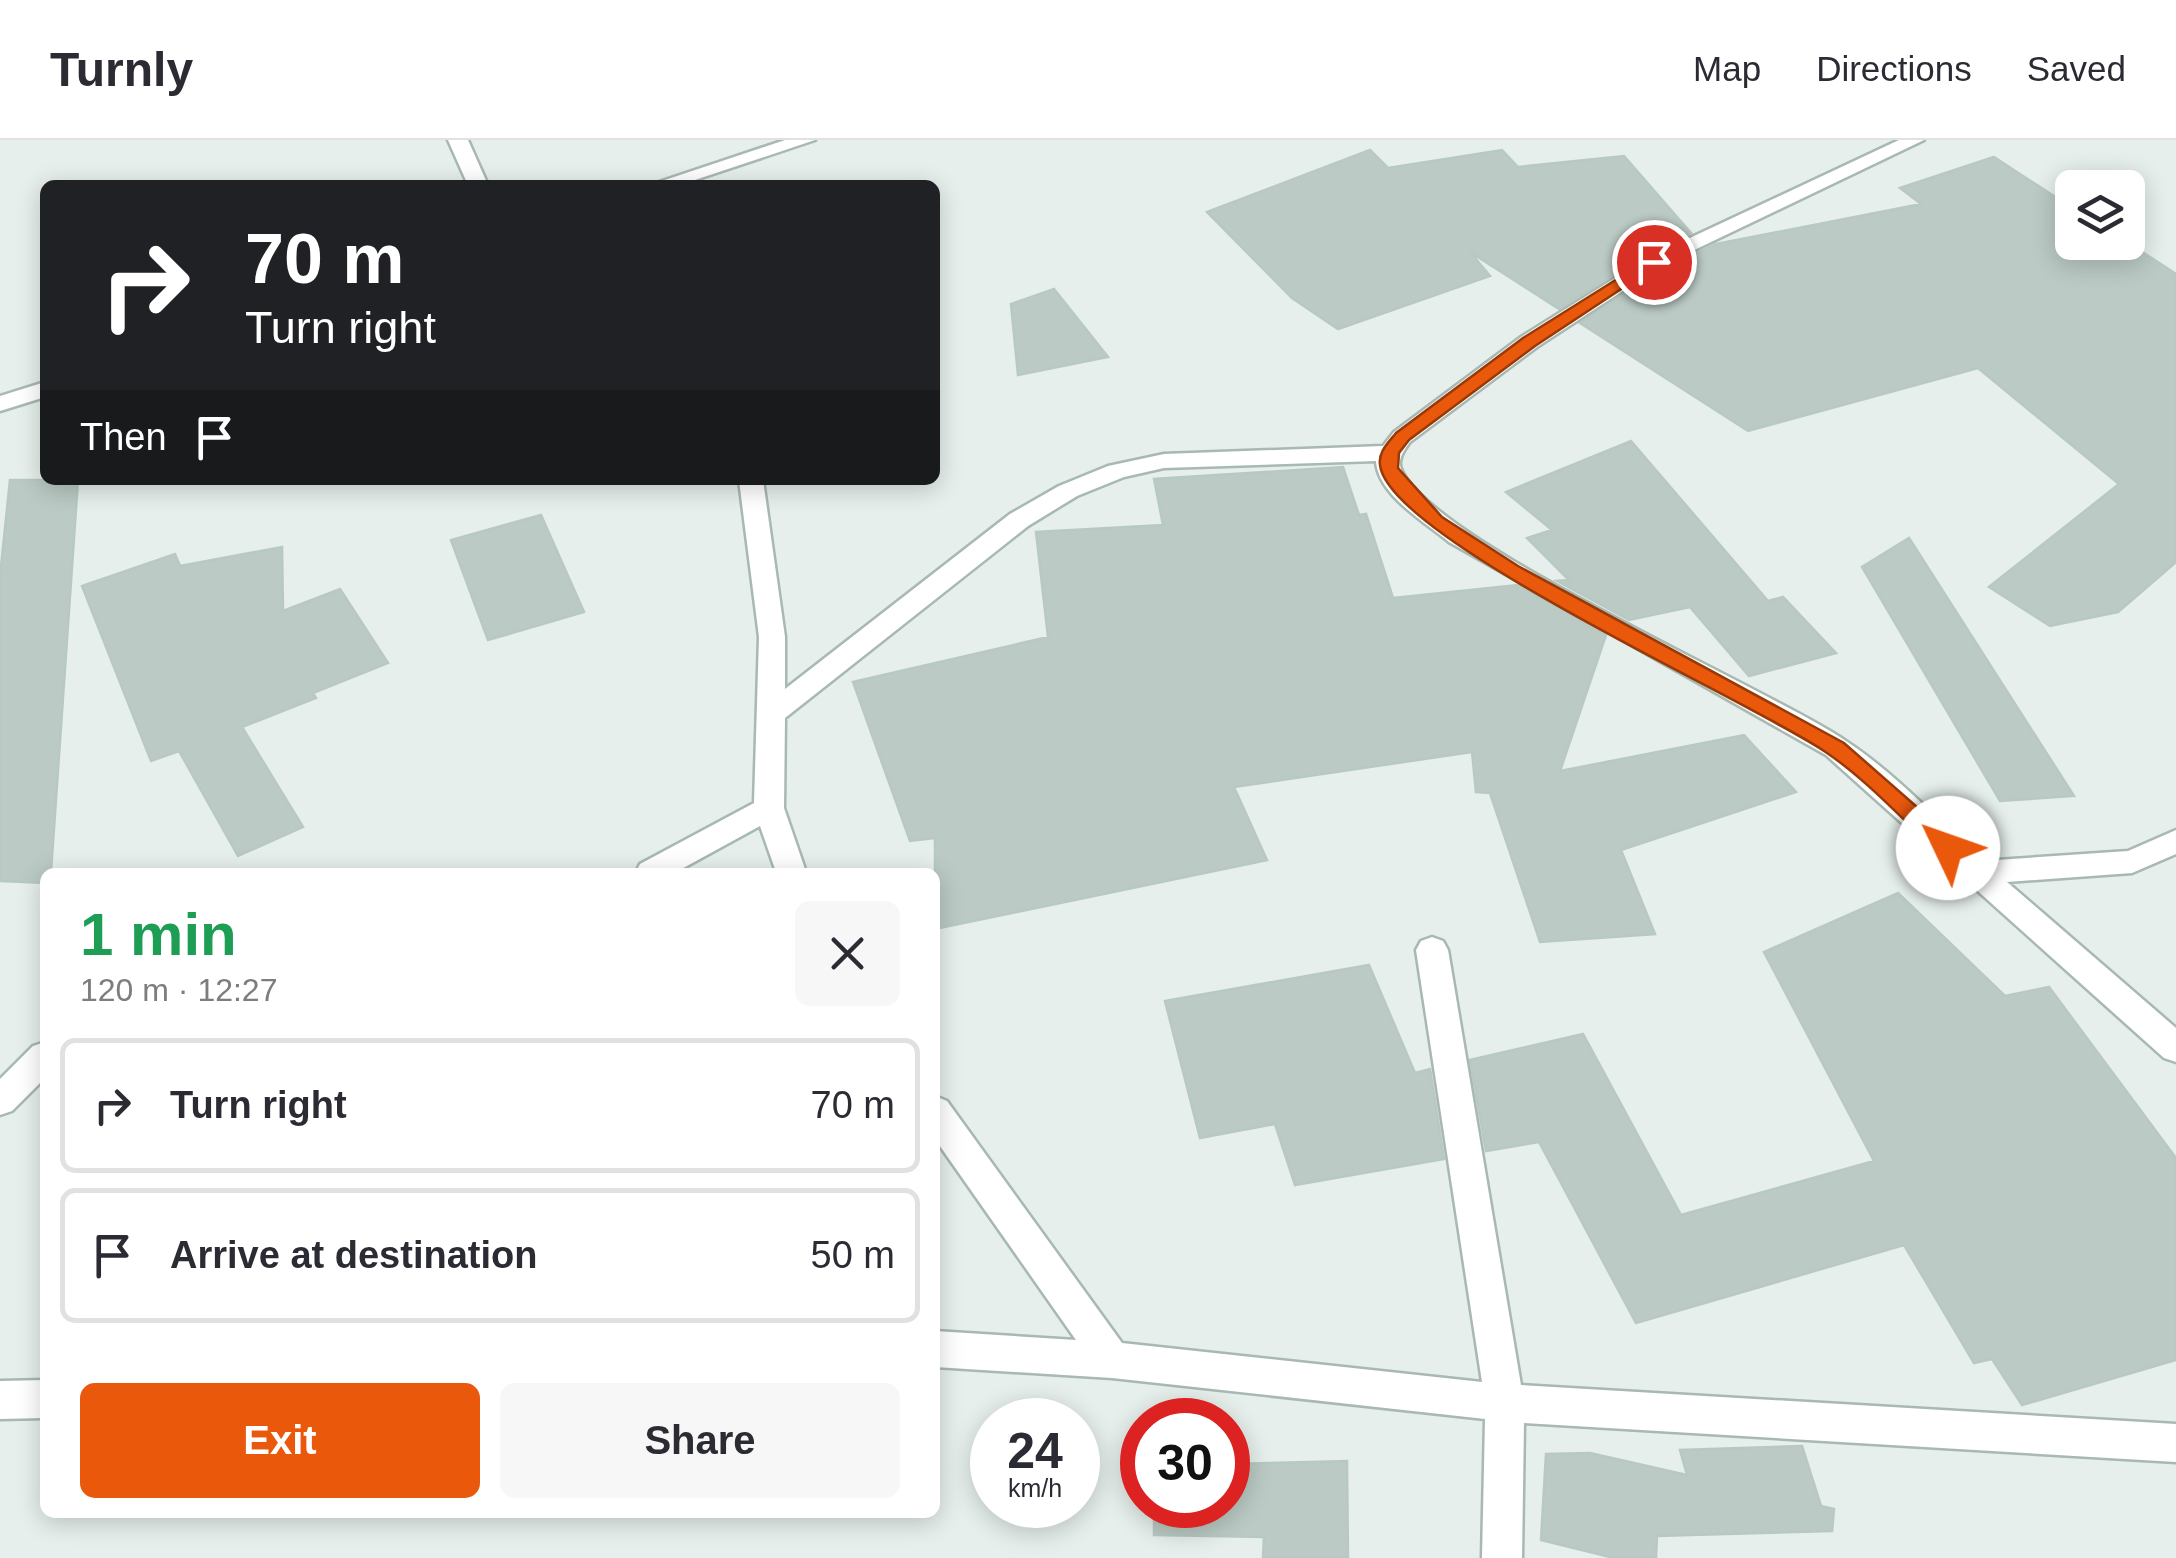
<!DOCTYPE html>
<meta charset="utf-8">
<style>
:root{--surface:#fff;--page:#f7f7f7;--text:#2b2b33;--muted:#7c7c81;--line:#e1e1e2;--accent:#ea580c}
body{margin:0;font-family:Arial,sans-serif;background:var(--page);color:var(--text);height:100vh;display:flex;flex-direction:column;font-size:38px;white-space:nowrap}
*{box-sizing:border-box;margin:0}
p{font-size:32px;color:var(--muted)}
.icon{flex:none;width:55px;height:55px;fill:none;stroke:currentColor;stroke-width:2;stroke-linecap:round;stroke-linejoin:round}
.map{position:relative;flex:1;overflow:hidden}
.drawer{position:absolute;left:40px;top:728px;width:900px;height:650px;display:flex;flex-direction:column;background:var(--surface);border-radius:15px;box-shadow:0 5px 25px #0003}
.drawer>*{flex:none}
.top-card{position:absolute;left:40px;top:40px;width:900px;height:305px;border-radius:15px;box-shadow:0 5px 25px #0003;background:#202124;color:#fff;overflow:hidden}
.controls{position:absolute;left:2055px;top:30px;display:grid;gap:20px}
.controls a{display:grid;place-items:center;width:90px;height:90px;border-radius:15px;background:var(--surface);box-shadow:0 5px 25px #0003;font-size:50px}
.speed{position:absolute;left:970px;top:1258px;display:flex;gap:20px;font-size:50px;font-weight:700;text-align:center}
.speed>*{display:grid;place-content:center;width:130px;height:130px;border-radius:50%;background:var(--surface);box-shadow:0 5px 25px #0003;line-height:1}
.speed small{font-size:25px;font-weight:400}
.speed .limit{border:15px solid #d22;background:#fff;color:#111}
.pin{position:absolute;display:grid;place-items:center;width:85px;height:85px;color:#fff;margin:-42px;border:5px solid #fff;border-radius:50%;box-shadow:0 2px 10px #0007}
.me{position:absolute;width:110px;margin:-55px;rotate:312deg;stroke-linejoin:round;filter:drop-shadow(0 0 8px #0008)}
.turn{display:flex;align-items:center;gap:35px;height:210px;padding:0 40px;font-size:45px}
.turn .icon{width:130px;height:130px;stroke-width:2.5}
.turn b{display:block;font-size:70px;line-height:85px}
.then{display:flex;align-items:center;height:95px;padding:0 40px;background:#0003;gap:20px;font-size:38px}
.round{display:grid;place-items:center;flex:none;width:105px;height:105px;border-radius:15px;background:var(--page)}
.overview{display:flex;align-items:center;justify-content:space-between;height:170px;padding:0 40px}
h1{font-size:60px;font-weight:600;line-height:75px;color:#1e9e55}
.cta{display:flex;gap:20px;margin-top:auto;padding:20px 40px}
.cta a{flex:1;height:115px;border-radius:15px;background:var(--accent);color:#fff;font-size:40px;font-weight:600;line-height:115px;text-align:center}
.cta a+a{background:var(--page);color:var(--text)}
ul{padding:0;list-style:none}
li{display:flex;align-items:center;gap:30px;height:135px;margin:0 20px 15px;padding:0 20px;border:5px solid var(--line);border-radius:15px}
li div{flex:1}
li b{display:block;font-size:38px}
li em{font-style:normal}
header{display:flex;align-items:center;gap:60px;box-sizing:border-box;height:140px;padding:0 50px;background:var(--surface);border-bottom:2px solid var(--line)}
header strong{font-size:48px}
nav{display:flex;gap:55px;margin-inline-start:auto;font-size:35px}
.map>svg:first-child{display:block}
.building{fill:#bbcac4;stroke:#b8c9c2;stroke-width:2.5}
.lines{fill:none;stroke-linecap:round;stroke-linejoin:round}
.minor-casing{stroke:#a8b8b2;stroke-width:5}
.minor{fill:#fff;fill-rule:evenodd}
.route{fill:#ea580c;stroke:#983908;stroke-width:2.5}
</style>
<header>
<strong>Turnly</strong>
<nav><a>Map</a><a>Directions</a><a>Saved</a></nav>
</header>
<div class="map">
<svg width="2176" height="1418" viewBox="0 0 2176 1418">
<rect width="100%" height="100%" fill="#e6efeb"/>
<path class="building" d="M 1370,10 L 1388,28 L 1502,10 L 1518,27 L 1624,16 L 1691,93 L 1645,115 L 1559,169 L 1470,112 L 1490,136 L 1338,189 L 1292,158 L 1207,72 Z
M 1994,17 L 2072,68 L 2072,102 L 2127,102 L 2176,134 L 2176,422 L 2118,472 L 2050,486 L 1989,447 L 2119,344 L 1978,228 L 1748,291 L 1580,183 L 1663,129 L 1716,104 L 1921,64 L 1900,48 Z
M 1054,149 L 1108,217 L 1018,235 L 1011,164 Z
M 1631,301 L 1768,461 L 1783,457 L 1836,513 L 1749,536 L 1690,467 L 1629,480 L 1557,441 L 1569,440 L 1527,398 L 1552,390 L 1506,352 Z
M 1343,327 L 1359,375 L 1366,374 L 1393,458 L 1518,445 L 1606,495 L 1560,631 L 1744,595 L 1796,652 L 1621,710 L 1655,794 L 1540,802 L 1490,653 L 1476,652 L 1472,612 L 1234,647 L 1267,720 L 935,789 L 935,698 L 910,701 L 853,542 L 1048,497 L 1036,392 L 1163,385 L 1154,339 Z
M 10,340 L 78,340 L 51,732 L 45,732 L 45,743 L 0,741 L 0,436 Z
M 541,375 L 584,472 L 488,500 L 451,400 Z
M 1909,398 L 2074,656 L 2000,661 L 1862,427 Z
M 282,407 L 283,471 L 340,449 L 388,523 L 313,553 L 316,558 L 242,587 L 303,687 L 238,716 L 179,611 L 151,621 L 82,446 L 175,414 L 180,426 Z
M 1898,753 L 2005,856 L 2049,847 L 2176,1018 L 2176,1220 L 2022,1265 L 1992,1219 L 1974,1223 L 1904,1105 L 1636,1183 L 1539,1002 L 1486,1011 L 1470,920 L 1583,894 L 1681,1075 L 1874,1021 L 1764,812 Z
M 1369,825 L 1415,933 L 1430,929 L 1444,1019 L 1295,1045 L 1275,984 L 1200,998 L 1165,861 Z
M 1802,1306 L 1821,1366 L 1834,1369 L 1832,1391 L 1657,1396 L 1656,1418 L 1614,1418 L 1541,1400 L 1546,1314 L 1590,1313 L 1687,1335 L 1680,1310 Z
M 1347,1321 L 1348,1418 L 1263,1418 L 1264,1397 L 1154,1395 L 1154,1365 L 1228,1365 L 1228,1324 Z"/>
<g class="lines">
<g class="minor-casing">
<path id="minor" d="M 448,0 L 468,0 L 488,45 L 468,45 Z
M 785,0 L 815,0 L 680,45 L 650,45 Z
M 1899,0 L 1924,0 L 1661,126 L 1537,207 L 1410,302 C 1405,309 1397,319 1401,329 C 1430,401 1765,547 1846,601 C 1896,634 1938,680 1982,721 L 2128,711 L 2176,690 L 2176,714 L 2132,733 L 2007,742 L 2176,888 L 2176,922 L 2164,918 L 1826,615 L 1449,402 C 1425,382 1378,355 1376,321 L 1164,328 L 1124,337 L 1077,356 L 1028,386 L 785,578 L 784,668 L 806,732 L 776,732 L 760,686 L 676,732 L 636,732 L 640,724 L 754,663 L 759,497 L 739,340 L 763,340 L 785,497 L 785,549 L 1010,374 L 1059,346 L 1108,326 L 1164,314 L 1383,306 L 1394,292 L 1521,197 L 1647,118 Z
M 45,242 L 45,257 L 0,271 L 0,256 Z
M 1432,797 L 1443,801 L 1448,810 L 1521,1245 L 2176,1284 L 2176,1322 L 1524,1283 L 1522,1418 L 1482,1418 L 1485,1279 L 1112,1238 L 935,1227 L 935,1191 L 1076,1200 L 935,999 L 935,956 L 947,961 L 1122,1203 L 1482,1242 L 1416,810 L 1421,801 Z
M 45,902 L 45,938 L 12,971 L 0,975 L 0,939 L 33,906 Z
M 45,1240 L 45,1278 L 0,1279 L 0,1241 Z"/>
</g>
<use href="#minor" class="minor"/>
</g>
<path class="route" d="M 1649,119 L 1662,122 L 1535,206 L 1409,300 L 1399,313 L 1398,328 L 1442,377 L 1518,426 L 1844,603 L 1957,702 L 1957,714 L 1940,714 C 1904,681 1868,641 1827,613 C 1755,563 1388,399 1380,325 C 1378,312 1388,303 1396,293 L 1523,198 Z"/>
</svg>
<div class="controls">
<a><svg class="icon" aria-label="layers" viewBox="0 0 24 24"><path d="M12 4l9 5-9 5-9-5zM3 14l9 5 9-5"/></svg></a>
</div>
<div class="speed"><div>24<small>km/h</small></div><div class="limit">30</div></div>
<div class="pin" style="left:1654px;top:122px;background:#d93025"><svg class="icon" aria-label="arrive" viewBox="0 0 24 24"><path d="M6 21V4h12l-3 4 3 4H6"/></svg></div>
<svg class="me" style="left:1948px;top:708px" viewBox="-20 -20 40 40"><circle r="19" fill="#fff"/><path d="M0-13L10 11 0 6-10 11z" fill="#ea580c"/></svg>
<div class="top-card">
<div class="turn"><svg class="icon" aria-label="right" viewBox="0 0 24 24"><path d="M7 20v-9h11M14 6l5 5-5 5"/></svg><div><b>70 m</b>Turn right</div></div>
<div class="then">Then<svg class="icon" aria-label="arrive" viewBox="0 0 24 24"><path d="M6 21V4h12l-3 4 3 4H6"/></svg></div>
</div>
<section class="drawer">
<div class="overview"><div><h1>1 min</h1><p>120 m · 12:27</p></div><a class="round"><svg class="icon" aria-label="close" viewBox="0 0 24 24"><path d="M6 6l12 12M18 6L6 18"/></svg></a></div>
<ul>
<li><svg class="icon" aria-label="right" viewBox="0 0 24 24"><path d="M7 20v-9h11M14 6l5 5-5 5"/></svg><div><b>Turn right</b></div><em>70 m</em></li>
<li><svg class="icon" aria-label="arrive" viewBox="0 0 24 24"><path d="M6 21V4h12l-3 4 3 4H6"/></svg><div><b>Arrive at destination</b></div><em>50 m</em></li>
</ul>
<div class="cta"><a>Exit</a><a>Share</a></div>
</section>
</div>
